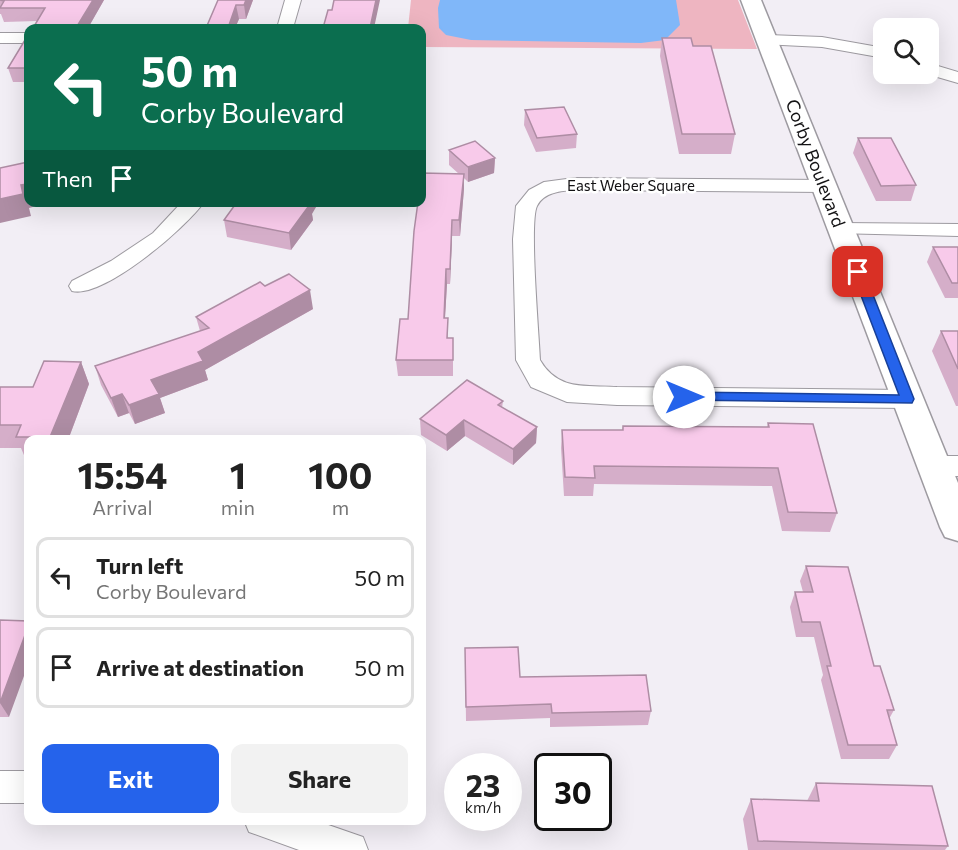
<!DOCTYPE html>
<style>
:root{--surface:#fff;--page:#f2f2f2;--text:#222;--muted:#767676;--line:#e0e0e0;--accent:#2563eb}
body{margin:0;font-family:Commissioner,sans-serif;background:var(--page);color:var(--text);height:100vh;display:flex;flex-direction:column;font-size:22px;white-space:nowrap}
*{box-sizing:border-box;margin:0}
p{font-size:20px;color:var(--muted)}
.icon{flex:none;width:33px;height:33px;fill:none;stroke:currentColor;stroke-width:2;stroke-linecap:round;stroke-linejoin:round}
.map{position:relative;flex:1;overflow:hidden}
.sheet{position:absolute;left:24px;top:435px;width:402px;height:390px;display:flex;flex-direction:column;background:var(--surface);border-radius:12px;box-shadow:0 6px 24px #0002}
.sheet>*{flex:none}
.banner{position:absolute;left:24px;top:24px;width:402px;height:183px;border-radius:12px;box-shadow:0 6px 24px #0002;background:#0b6e4f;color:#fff;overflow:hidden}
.fabs{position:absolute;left:873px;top:18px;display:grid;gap:12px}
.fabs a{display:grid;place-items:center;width:66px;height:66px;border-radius:12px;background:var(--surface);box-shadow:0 6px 24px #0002;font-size:30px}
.speed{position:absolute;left:444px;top:753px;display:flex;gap:12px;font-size:30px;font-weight:700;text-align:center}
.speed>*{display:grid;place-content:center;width:78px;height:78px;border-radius:50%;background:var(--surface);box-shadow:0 6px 24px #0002;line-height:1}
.speed small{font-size:15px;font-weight:400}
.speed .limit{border:3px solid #111;border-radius:9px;background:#fff;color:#111}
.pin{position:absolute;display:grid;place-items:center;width:51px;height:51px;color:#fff;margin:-26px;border-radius:12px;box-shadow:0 3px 9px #0006}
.me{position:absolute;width:66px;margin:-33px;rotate:90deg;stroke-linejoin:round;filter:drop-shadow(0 0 4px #0008)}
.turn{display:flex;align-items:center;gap:21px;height:126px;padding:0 18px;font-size:27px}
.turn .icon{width:78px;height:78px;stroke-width:2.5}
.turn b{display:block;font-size:42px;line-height:51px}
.then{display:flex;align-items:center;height:57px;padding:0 18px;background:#0003;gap:12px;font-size:22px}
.eta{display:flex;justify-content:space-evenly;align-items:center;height:102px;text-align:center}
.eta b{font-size:36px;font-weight:700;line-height:42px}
.cta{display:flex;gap:12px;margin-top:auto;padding:12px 18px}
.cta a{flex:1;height:69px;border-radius:12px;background:var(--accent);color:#fff;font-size:24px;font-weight:700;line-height:69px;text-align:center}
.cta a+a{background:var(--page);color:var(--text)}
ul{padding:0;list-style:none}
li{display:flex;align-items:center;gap:18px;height:81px;margin:0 12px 9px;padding:0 6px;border:3px solid var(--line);border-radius:12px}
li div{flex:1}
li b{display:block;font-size:22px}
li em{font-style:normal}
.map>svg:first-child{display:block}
.green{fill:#eeb5c1}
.water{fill:#80b7f9}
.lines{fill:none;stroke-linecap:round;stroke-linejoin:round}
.street-casing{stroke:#9d9aa0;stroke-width:2}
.secondary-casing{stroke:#9d9aa0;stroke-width:3}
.street{fill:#fff;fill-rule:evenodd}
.secondary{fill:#fff;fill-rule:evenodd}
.wall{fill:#d5aec9}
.shaded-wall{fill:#ae8da4}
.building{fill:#f8caea;stroke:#ae8da4;stroke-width:1.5}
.route{fill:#2563eb;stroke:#184099;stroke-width:1.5}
.labels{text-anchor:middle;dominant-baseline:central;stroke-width:5;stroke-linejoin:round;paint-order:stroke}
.far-street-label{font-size:15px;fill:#131214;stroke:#fff}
.street-label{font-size:18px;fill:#131214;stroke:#fff}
</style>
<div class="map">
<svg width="958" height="850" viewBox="0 0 958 850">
<rect width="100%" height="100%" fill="#f2eef5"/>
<path class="green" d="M 411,0 L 738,0 L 757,49 L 422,47 L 422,28 L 408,28 Z"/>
<path class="water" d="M 440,0 L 676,0 L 680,25 L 665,40 L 641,43 L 471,40 L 446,35 L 439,28 L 438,8 Z"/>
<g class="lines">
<g class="street-casing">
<path id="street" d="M 285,0 L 301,0 L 293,28 L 277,28 Z
M 0,33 L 28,33 L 28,43 L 0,43 Z
M 768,35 L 822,37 L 884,48 L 884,58 L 822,47 L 762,44 L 760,40 L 762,36 Z
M 928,63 L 958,72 L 958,83 L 927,74 Z
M 574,178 L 825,180 L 832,182 L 835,186 L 832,190 L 825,192 L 574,190 C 561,191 544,192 537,206 C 529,222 539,335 540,360 C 558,391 585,385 617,387 L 907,390 L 916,393 L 919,399 L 916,405 L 907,408 L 617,405 L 567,402 L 531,387 L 516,360 L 513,239 L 516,206 L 529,190 L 544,182 Z
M 182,202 L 204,202 C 186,228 103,299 72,291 L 69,286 L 72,281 L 111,261 L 153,233 Z
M 841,223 L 958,224 L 958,236 L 834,233 L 831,229 L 834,225 Z
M 934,456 L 958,456 L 958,476 L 934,476 L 925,473 L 921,466 L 925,459 Z
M 0,771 L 28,771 L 28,803 L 0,803 Z
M 244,820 L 314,820 L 363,837 L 368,850 L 299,850 L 249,832 Z"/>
</g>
<g class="secondary-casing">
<path id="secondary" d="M 741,0 L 761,0 L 958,483 L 958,541 L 945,537 L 940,527 Z"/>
</g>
<use href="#street" class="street"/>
<use href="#secondary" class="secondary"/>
</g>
<path class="wall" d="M 0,0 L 104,0 L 88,28 L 37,21 L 4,22 L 1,14 L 0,14 Z
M 218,0 L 253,0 L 246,19 L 239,19 L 235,28 L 206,28 Z
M 28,35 L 28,82 L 13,82 L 8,68 Z
M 662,38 L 693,46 L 735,134 L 731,154 L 679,154 L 660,56 Z
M 525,110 L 577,134 L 576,148 L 536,152 L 524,125 Z
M 858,138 L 916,185 L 911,201 L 876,201 L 853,153 Z
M 449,150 L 495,158 L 494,173 L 468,182 L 464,178 L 464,189 L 460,236 L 452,236 L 450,284 L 447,284 L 445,318 L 448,338 L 453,338 L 453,376 L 398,376 L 396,360 L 408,319 L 459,174 L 449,165 Z
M 312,214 L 313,220 L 291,250 L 227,237 L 224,220 Z
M 933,247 L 958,247 L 958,298 L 945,298 L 927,262 Z
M 265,286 L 313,309 L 205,370 L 208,380 L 160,398 L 165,413 L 135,424 L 129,413 L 118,417 L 101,385 L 95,366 L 200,331 L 196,317 Z
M 941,331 L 958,331 L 958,406 L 956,406 L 932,351 Z
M 81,362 L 89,384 L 68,440 L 28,440 L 28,460 L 26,460 L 21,448 L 0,448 L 0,387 L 33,387 Z
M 503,401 L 502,408 L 537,427 L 536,443 L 513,465 L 465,436 L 447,451 L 421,435 L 420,419 Z
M 768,423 L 837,513 L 830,532 L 782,531 L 772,486 L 594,484 L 593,496 L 564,496 L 561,448 L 562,430 L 622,430 L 623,426 L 767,427 Z
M 806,566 L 874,666 L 894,710 L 889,719 L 897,745 L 889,759 L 841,759 L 821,680 L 823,675 L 814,637 L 796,637 L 790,607 L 795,592 L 803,592 L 800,581 Z
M 0,620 L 9,717 L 0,717 Z
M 465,648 L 520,677 L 651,711 L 648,725 L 550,727 L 550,718 L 466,721 Z
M 816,783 L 948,846 L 945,850 L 748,850 L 743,819 L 751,799 L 807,801 Z"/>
<path class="shaded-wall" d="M 93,0 L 104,0 L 88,28 L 76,28 Z
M 246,0 L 253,0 L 246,19 L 244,5 Z
M 376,0 L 380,0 L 374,28 L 370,28 Z
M 236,5 L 239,19 L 235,28 L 228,28 Z
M 495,158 L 494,173 L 468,182 L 468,167 Z
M 464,174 L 464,189 L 460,236 L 459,220 Z
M 28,184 L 28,202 L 52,202 L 29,208 L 31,216 L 0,223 L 0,199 L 21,185 Z
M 306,202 L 319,202 L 312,214 L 313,220 L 291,250 L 289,233 Z
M 452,220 L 452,236 L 450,284 L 450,269 Z
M 446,269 L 447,284 L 444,334 L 444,318 Z
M 310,290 L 313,309 L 205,370 L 208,380 L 160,398 L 165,413 L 135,424 L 129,405 L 151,380 L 198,352 Z
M 81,362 L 89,384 L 68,440 L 51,440 L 50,437 Z
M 122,394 L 129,413 L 118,417 L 111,398 Z
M 464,420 L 465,436 L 447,451 L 446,435 Z
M 537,427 L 536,443 L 513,465 L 513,449 Z
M 28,627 L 28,665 L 9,717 L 0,703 Z"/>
<path class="building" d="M 0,0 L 93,0 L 76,28 L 33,28 L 45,8 L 0,8 L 4,1 Z
M 218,0 L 246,0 L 244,5 L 236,5 L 228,28 L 206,28 Z
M 334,0 L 376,0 L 370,28 L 323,28 L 328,10 L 332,10 Z
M 28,35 L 28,68 L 8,68 Z
M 662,38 L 691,38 L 693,46 L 711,46 L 735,134 L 682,134 Z
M 564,107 L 577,134 L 537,138 L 525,110 Z
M 858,138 L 891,138 L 916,185 L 881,186 Z
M 475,141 L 495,158 L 468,167 L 449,150 Z
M 28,162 L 28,184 L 21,185 L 23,194 L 0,199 L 0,168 Z
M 422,173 L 464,174 L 459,220 L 452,220 L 450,269 L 446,269 L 444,318 L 448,318 L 447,338 L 453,338 L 453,360 L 396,360 L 400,319 L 408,319 L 414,231 L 418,202 L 422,202 Z
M 237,202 L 308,202 L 311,203 L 289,233 L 224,220 Z
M 933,247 L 958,247 L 958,283 L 952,283 Z
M 289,274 L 310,290 L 198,352 L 203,361 L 151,380 L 159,394 L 129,405 L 122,394 L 111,398 L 95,366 L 209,328 L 196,317 L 260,282 L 265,286 Z
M 941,331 L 958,331 L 958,369 Z
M 44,361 L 81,362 L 50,437 L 16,437 L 21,425 L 0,425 L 0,387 L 33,387 Z
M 467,380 L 503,401 L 498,405 L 537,427 L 513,449 L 464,420 L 446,435 L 420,419 Z
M 768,423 L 813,424 L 837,513 L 788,512 L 778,468 L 594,466 L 595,478 L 565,477 L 562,430 L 623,430 L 623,426 L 769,427 Z
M 806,566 L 848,567 L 874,666 L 880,666 L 894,710 L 887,710 L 897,745 L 848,745 L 827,666 L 831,666 L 820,622 L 802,622 L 795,592 L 813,592 Z
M 0,620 L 28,621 L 28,627 L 0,703 Z
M 518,647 L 520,677 L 646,675 L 651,711 L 552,713 L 551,704 L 466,707 L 465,648 Z
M 816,783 L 932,786 L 948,846 L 758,841 L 751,799 L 819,801 Z"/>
<path class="route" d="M 858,268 L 864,272 L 914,399 L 912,403 L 679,400 L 677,397 L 684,392 L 899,395 L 852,272 Z"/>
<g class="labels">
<g class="far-street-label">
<text x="631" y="185">East Weber Square</text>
</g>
<g class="street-label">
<text transform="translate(816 163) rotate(69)">Corby Boulevard</text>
</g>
</g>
</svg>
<div class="fabs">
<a><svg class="icon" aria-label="search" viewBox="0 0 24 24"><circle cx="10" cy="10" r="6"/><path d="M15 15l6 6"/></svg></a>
</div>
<div class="speed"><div>23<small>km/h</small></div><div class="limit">30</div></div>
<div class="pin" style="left:858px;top:272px;background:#d93025"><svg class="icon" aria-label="arrive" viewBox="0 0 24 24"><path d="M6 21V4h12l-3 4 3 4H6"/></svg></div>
<svg class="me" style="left:684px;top:397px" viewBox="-20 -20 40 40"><circle r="19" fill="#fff"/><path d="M0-13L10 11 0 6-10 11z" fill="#2563eb"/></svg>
<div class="banner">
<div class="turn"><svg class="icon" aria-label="left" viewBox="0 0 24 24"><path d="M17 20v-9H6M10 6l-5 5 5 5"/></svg><div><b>50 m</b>Corby Boulevard</div></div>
<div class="then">Then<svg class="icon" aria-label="arrive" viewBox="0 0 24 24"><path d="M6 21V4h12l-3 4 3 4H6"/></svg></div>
</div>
<section class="sheet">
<div class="eta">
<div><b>15:54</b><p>Arrival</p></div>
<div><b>1</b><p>min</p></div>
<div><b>100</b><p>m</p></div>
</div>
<ul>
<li><svg class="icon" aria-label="left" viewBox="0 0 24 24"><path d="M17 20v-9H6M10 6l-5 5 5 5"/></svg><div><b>Turn left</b><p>Corby Boulevard</p></div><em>50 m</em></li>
<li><svg class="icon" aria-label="arrive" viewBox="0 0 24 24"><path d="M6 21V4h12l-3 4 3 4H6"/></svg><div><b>Arrive at destination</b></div><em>50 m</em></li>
</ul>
<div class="cta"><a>Exit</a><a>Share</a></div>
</section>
</div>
